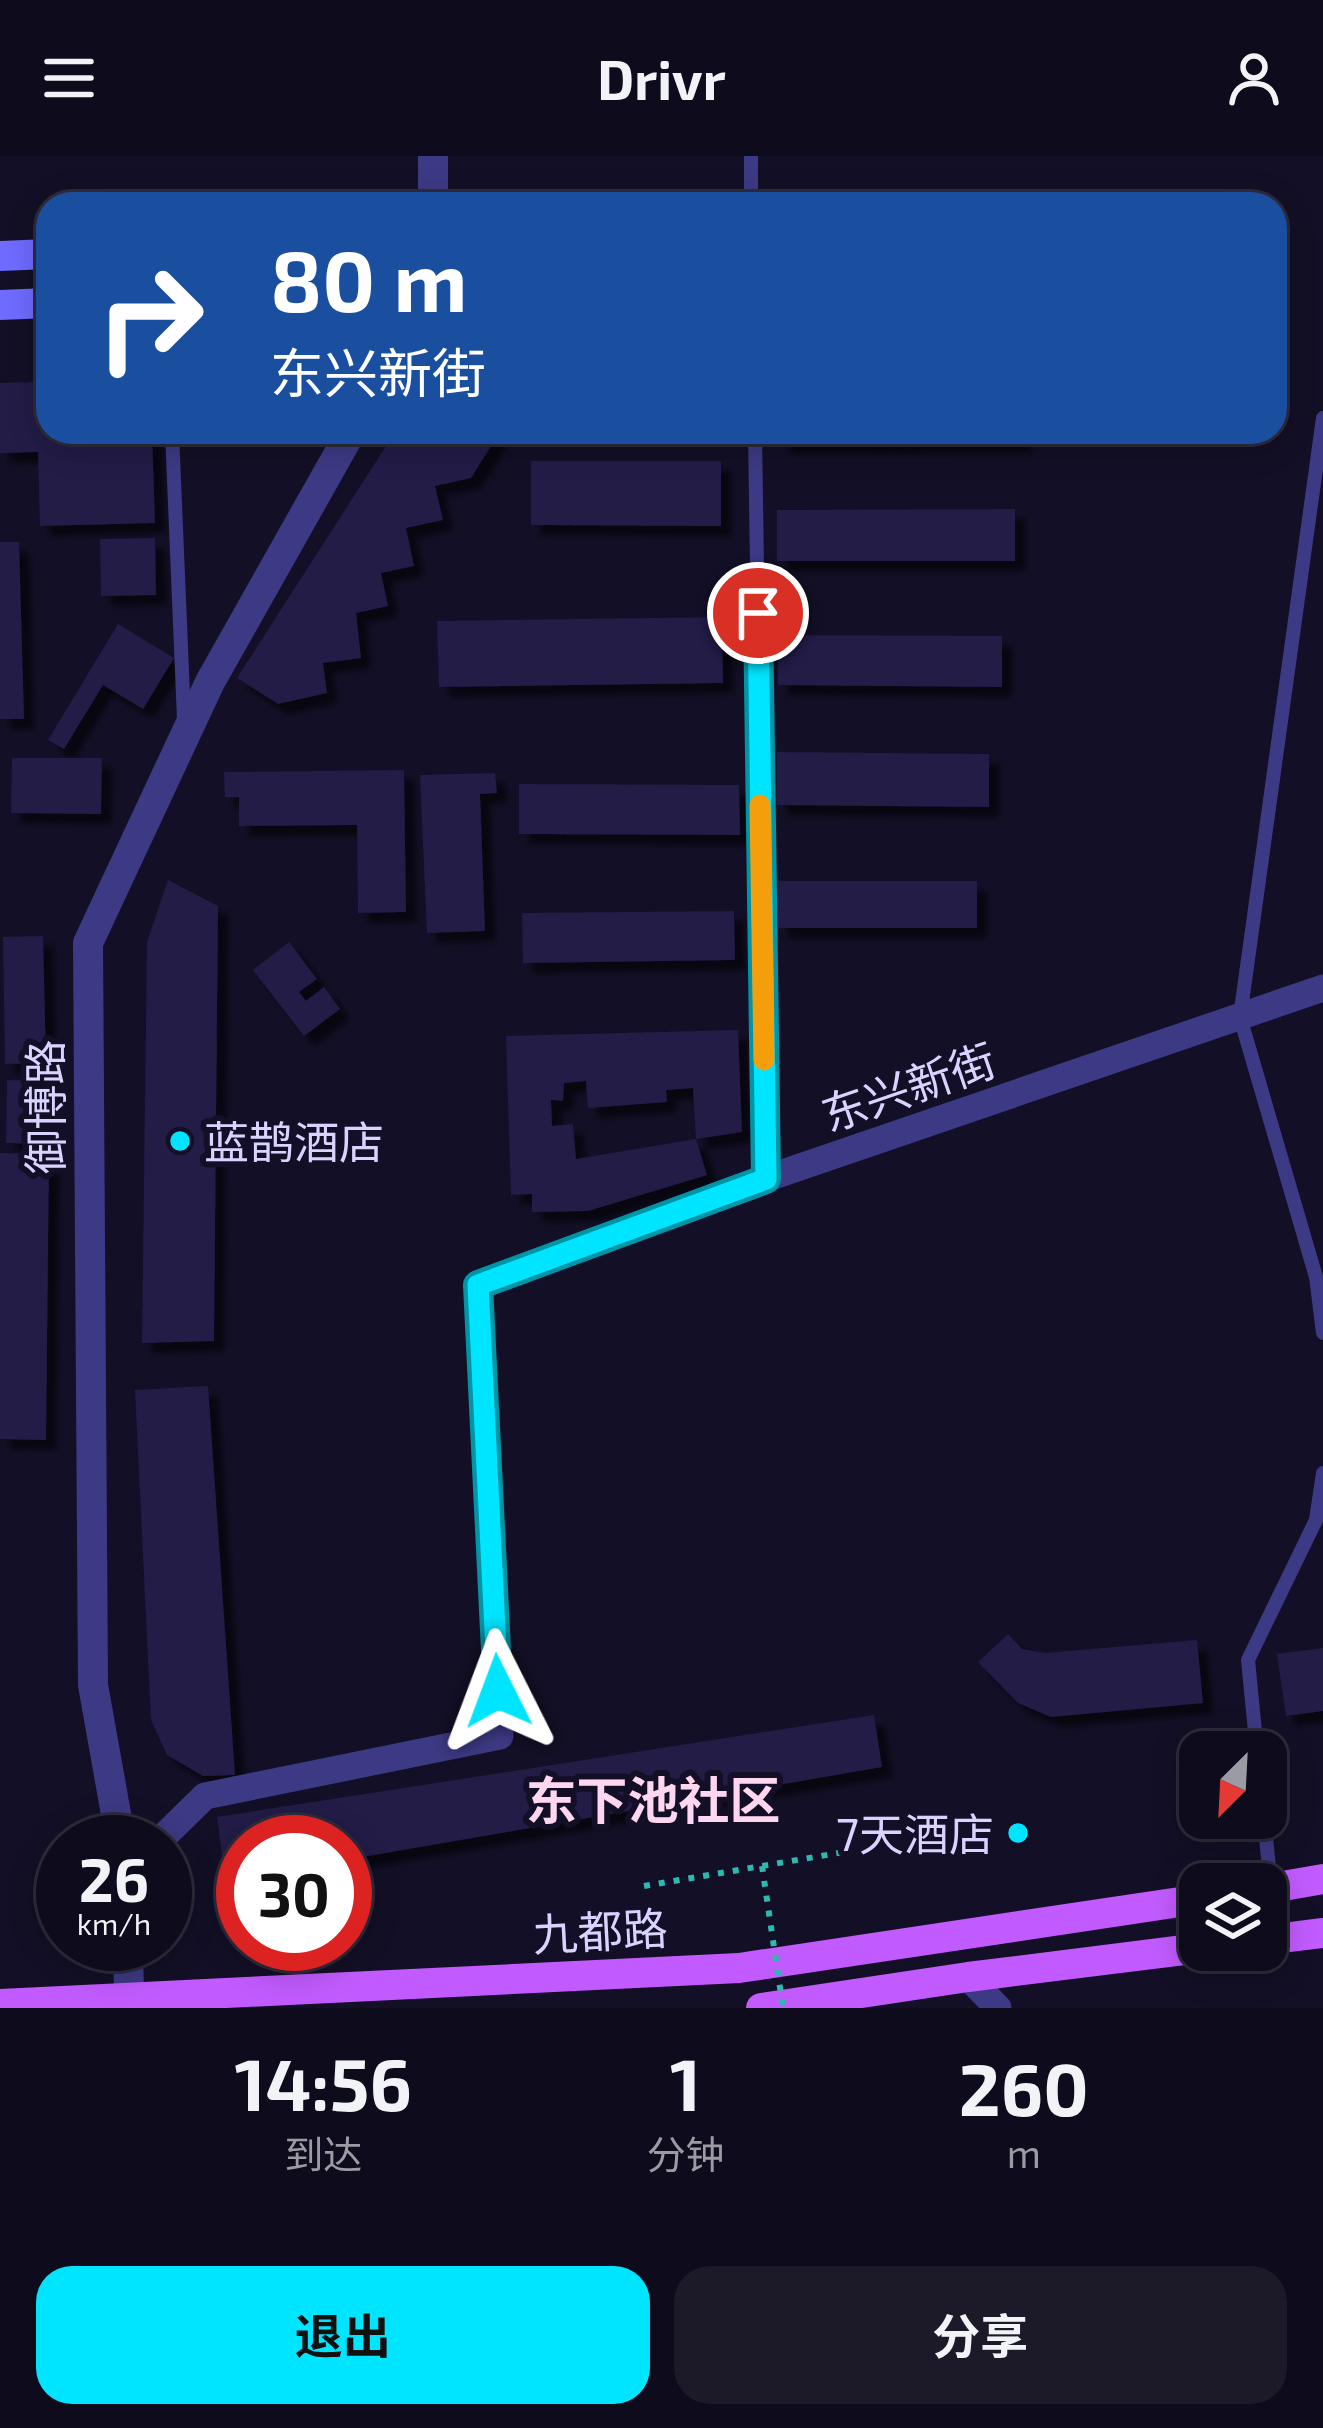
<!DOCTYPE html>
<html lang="zh">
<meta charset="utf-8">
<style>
:root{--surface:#0e0b1c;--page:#1c1929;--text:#f1f3f6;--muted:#9b9ba3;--line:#2e2b3b;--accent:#00e5ff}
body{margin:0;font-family:"Exo 2","Noto Sans SC",sans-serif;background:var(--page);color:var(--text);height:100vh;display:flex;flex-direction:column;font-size:45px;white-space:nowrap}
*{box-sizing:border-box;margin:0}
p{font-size:39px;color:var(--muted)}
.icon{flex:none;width:66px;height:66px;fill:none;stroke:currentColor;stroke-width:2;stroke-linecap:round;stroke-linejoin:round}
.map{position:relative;height:1852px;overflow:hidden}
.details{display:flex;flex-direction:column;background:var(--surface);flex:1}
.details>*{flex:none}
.guide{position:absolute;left:36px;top:36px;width:1251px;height:252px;border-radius:36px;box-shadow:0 6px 30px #0003,0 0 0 3px var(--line);background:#1a4fa0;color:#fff;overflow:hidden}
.needle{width:78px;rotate:204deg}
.fabs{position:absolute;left:1179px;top:1575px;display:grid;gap:24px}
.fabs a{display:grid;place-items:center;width:108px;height:108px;border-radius:24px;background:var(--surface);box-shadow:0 6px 30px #0003,0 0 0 3px var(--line);font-size:60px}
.speed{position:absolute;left:36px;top:1659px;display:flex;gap:24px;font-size:60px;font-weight:700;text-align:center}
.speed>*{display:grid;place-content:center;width:156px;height:156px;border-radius:50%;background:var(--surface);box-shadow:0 6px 30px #0003,0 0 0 3px var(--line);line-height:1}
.speed small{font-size:30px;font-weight:400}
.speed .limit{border:18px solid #d22;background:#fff;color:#111}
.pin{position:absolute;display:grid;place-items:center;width:102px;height:102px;color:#fff;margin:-51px;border:6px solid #fff;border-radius:50%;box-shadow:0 3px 12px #0007}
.me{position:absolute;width:132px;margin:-66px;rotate:357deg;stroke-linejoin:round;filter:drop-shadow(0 0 9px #0008)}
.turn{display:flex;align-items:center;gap:42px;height:252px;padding:0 36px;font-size:54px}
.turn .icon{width:156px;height:156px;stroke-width:2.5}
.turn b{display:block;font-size:84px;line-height:102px}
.eta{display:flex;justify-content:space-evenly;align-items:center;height:204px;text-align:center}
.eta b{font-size:72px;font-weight:700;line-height:84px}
.action{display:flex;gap:24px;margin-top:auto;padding:24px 36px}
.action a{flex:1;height:138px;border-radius:36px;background:var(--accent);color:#111;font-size:48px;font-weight:700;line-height:138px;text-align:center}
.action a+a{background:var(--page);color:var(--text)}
header{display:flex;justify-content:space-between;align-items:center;height:156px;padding:0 36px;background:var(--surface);font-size:54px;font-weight:700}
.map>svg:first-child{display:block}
.building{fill:#241b47;filter:url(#shadow)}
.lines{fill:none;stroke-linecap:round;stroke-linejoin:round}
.path{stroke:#2fb8b0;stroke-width:6;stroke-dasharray:6 9;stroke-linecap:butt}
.service{stroke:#3d3a85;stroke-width:14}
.minor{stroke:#3d3a85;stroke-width:27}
.tertiary{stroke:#3d3a85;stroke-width:30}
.secondary{stroke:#6f6bff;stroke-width:30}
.primary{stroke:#c25bff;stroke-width:30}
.path-bridge{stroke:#2fb8b0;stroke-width:6;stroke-dasharray:6 9;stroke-linecap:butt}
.route-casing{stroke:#0095a6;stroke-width:30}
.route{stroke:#00e5ff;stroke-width:21}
.slow{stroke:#f59e0b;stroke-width:21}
.poi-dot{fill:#00e5ff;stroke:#130f26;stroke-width:4.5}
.labels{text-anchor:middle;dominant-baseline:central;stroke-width:12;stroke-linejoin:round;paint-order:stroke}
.street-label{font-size:45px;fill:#d9d4ff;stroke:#130f26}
.poi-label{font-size:45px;fill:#d9d4ff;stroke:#130f26;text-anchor:start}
.quarter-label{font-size:51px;font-weight:bold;fill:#ffd6f0;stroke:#130f26}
</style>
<header><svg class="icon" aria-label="menu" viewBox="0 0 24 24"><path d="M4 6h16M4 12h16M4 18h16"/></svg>Drivr<svg class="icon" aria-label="person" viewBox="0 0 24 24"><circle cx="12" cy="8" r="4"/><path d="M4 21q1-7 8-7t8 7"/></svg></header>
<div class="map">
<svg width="1323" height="1852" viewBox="0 0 1323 1852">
<defs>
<filter id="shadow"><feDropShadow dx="10" dy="10" stdDeviation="3" flood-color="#0009"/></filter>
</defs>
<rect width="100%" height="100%" fill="#130f26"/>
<path class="building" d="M 48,226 L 48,276 L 152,276 L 155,367 L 40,370 L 38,296 L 0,297 L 0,227 Z
M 395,276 L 500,276 L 471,322 L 435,330 L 443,364 L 406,372 L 414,410 L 381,417 L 388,450 L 356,457 L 361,502 L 323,507 L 327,537 L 278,548 L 237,522 Z
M 780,276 L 1021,276 L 1021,287 L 780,288 Z
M 531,305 L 721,305 L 721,370 L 531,369 Z
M 1015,353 L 1015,405 L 777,405 L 777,354 Z
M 155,382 L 156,439 L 101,440 L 100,383 Z
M 0,386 L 19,386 L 24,563 L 0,563 Z
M 722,461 L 723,527 L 439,531 L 437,465 Z
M 118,468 L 174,502 L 143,553 L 103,529 L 64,593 L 48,584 Z
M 778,479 L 1002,480 L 1002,531 L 778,529 Z
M 777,596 L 989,598 L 989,651 L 777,649 Z
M 12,602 L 102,602 L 101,658 L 11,657 Z
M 404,614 L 406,756 L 358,757 L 357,669 L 239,670 L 239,641 L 225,641 L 224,616 Z
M 495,617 L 497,637 L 480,638 L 485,775 L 427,777 L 420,619 Z
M 519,628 L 739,629 L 740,679 L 519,678 Z
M 168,724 L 218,750 L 214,1185 L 142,1187 L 147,786 Z
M 778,725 L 977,725 L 977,772 L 778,772 Z
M 734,755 L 735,804 L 523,807 L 522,757 Z
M 43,780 L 46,907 L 5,908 L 3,781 Z
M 289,786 L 317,823 L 299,836 L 306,845 L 324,831 L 340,853 L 304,880 L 253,814 Z
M 738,874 L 742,976 L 696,983 L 693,932 L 666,934 L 667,946 L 588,952 L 586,925 L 564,927 L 563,945 L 551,944 L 552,970 L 573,968 L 576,1003 L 696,983 L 707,1019 L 588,1055 L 532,1056 L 532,1038 L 511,1039 L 506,880 Z
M 7,924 L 49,925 L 48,988 L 6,987 Z
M 0,997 L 49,998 L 46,1284 L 0,1283 Z
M 208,1230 L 235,1619 L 203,1620 L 167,1599 L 151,1564 L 135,1234 Z
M 1008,1478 L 1022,1493 L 1045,1497 L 1197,1484 L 1203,1547 L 1051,1561 L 1018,1547 L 978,1506 Z
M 1323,1492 L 1323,1555 L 1286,1560 L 1277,1498 Z
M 874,1559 L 882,1611 L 345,1704 L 345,1686 L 243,1686 L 243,1719 L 225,1721 L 217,1661 Z"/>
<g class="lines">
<path class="path" d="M 644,1730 L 850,1695"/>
<path class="service" d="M 751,0 L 751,48
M 1323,262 L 1240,861 L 1316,1121 L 1323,1177
M 172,276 L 184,563
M 755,276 L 766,1023
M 1257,1596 L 1248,1504 L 1316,1364 L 1323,1317
M 1264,1662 L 1271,1732"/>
<path class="minor" d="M 158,1686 L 205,1640 L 500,1580 L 478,1129 L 730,1035 L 1323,832
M 968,1821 L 998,1852"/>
<path class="tertiary" d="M 433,0 L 433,48
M 121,1686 L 93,1529 L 88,787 L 210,526 L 351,276
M 128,1788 L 129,1842"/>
<path class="secondary" d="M 0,100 L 48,98
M 0,149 L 48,147"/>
<path class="primary" d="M 1266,1733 L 1323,1723
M 1266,1784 L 1323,1777
M 0,1848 L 739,1812 L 1200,1743
M 761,1852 L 968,1821 L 1200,1792"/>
<path class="path-bridge" d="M 762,1710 L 783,1852"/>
</g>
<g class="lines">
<g class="route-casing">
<path id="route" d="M 498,1535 L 478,1129 L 766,1023 L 758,457"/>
</g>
<use href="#route" class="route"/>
<path class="slow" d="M 760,649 L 764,904"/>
</g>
<g class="poi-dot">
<circle cx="180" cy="985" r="12"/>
<circle cx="1018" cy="1677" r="12"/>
</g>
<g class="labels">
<g class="street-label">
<text transform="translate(908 930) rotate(-19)">东兴新街</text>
<text transform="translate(44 951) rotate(-90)">御博路</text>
<text transform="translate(600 1774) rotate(-3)">九都路</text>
</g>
<g class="poi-label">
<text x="204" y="985">蓝鹊酒店</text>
<text x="994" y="1677" text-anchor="end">7天酒店</text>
</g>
<g class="quarter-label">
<text x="653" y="1642">东下池社区</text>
</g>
</g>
</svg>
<div class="fabs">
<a><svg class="needle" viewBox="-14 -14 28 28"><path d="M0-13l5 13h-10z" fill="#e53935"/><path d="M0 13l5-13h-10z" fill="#9b9ba3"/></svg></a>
<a><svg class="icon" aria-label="layers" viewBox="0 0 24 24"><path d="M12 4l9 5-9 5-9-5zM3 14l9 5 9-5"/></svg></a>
</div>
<div class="speed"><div>26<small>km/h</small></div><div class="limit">30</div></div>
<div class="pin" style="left:758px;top:457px;background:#d93025"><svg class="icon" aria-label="arrive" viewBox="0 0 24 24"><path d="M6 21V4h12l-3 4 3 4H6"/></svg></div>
<svg class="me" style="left:498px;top:1535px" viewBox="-20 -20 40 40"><path d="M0-17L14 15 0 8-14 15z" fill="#00e5ff" stroke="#fff" stroke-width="4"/></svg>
<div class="guide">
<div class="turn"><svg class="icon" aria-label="right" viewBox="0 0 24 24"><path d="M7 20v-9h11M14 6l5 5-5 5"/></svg><div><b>80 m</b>东兴新街</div></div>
</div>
</div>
<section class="details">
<div class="eta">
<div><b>14:56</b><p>到达</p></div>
<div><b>1</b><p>分钟</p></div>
<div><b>260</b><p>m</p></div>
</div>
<div class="action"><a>退出</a><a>分享</a></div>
</section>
